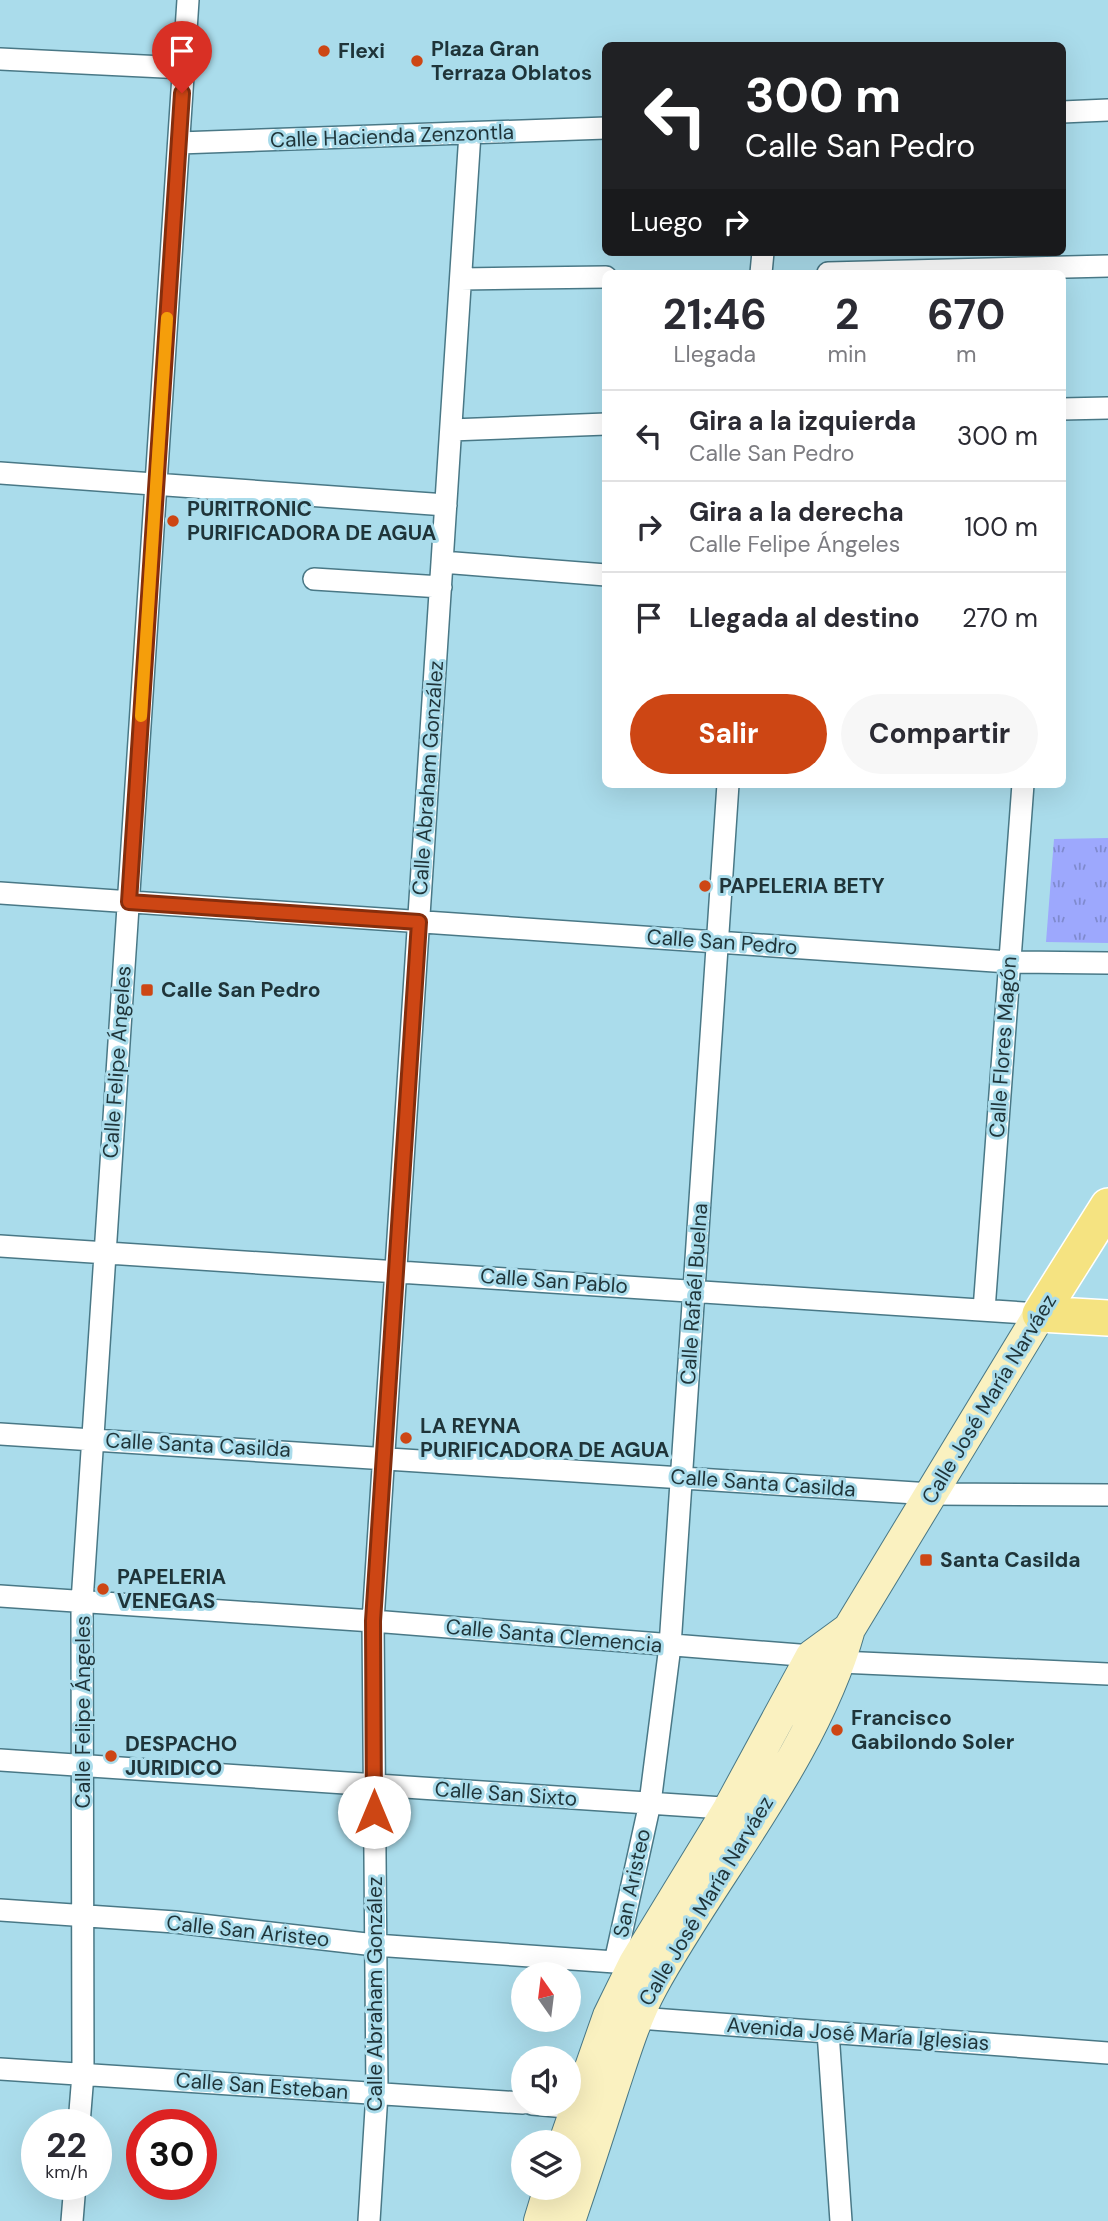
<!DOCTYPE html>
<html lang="es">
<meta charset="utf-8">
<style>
:root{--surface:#fff;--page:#f7f7f7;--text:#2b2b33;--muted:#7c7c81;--line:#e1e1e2;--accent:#cd4614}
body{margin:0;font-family:"DM Sans",sans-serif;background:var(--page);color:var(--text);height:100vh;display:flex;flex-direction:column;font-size:26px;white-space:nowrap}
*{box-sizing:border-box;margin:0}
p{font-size:23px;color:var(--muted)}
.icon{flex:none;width:38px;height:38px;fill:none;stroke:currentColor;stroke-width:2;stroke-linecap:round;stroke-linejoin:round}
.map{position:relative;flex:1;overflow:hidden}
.sheet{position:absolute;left:602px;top:270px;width:464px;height:518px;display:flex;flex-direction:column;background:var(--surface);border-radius:10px;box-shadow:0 7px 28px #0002}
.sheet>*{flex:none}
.guide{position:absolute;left:602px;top:42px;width:464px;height:214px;border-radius:10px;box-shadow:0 7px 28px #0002;background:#202124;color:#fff;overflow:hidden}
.needle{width:46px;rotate:346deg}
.tools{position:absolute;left:511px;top:1962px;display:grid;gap:14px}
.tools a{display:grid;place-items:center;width:70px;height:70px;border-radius:50%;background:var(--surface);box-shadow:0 7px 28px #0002;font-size:35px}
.speed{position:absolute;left:21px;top:2109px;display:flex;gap:14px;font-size:35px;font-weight:700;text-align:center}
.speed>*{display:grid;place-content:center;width:91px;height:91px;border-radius:50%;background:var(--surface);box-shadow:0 7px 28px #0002;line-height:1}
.speed small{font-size:18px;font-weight:400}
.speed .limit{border:10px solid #d22;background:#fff;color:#111}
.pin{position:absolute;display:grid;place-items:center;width:60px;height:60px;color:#fff;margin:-72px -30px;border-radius:50% 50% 50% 0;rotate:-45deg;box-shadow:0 0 7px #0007}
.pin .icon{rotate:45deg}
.me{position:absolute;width:77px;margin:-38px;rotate:0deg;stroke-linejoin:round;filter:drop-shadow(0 0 5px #0008)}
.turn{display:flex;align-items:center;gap:24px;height:147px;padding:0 28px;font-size:32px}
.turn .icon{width:91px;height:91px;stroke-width:2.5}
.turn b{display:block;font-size:49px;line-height:60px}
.then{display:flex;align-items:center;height:66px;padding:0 28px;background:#0003;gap:14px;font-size:26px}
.eta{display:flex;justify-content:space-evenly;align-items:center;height:119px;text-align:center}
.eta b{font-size:42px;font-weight:700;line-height:49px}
.action{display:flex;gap:14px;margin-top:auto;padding:14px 28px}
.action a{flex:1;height:80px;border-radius:42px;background:var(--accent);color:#fff;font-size:28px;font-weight:700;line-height:80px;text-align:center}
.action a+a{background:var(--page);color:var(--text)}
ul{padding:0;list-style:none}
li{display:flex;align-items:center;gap:21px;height:91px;padding:0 28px;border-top:2px solid var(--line)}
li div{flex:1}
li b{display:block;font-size:26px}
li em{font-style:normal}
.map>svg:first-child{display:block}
.park{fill:url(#park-tufts)}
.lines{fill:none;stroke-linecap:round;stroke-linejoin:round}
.street-casing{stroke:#497886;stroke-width:24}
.secondary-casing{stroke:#497886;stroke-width:34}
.primary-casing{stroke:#fff;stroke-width:38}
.street{stroke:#fff;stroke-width:21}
.secondary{stroke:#faf1c0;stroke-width:32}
.primary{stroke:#f5e381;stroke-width:35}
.route-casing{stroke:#852e0d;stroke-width:18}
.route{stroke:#cd4614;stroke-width:12}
.slow{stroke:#f59e0b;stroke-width:12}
.poi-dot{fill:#cd4614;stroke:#aadceb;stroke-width:2.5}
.labels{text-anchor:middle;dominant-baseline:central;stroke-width:6;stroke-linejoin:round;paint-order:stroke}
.poi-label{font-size:21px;font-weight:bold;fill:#1f3439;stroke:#aadceb;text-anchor:start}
.street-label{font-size:21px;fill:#1f3439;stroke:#aadceb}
</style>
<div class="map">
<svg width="1108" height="2221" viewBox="0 0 1108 2221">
<defs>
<pattern id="park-tufts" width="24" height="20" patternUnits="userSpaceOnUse" patternTransform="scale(1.75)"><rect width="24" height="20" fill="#9da8fd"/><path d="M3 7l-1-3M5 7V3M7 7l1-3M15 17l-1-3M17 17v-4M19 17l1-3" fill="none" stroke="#7f8ace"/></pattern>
</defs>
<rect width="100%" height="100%" fill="#aadceb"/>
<path class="park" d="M 1108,838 L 1108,943 L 1046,942 L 1054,839 Z"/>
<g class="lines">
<g class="street-casing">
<path id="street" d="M 0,59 L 184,68
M 1062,112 L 1108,110
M 179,143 L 606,128
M 761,273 L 763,252
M 828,273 L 1108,266
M 461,279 L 606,277
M 1062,409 L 1108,408
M 451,430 L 606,424
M 0,473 L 446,505
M 442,562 L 606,575
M 314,579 L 441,587
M 0,893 L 1009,962 L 1108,963
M 0,1246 L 1040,1314
M 984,1310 L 1023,784
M 0,1434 L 931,1494 L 1108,1495
M 0,1596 L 373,1621 L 812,1656 L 840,1662 L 1108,1674
M 0,1760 L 738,1809
M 0,1910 L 175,1922 L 375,1945 L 629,1963
M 615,1962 L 650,1803 L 670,1646 L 728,784
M 625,2017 L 1108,2053
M 828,2032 L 841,2221
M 0,2069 L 523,2103
M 532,2104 L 589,2109
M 79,2124 L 83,2074 L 82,1602 L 188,0
M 72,2221 L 75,2184
M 369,2221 L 377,2093 L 373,1621 L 470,133"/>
</g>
<g class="secondary-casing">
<path id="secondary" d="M 565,2142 L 609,2016 L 635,1963 L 729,1809 L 812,1656 L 849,1629
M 540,2221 L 550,2188
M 569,2221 C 584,2177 598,2134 612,2090 C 624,2054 634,2019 652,1986 C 715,1871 814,1756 849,1629 L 1040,1314"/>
</g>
<g class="primary-casing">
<path id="primary" d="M 1108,1206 L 1040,1314 L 1108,1318"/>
</g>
<use href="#street" class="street"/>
<use href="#secondary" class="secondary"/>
<use href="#primary" class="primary"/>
</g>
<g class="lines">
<g class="route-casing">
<path id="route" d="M 182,93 L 129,902 L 419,922 L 373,1621 L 374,1812"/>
</g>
<use href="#route" class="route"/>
<path class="slow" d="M 141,716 L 167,318"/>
</g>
<g class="poi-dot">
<circle cx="324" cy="51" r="7"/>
<circle cx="417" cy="61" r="7"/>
<circle cx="173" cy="521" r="7"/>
<circle cx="705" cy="886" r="7"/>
<rect x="140" y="983" width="14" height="14" rx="3.5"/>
<circle cx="406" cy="1438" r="7"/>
<rect x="919" y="1553" width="14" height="14" rx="3.5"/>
<circle cx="103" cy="1589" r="7"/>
<circle cx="837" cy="1730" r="7"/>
<circle cx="111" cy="1756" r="7"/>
</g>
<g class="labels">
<g class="poi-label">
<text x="431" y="49">Plaza Gran<tspan x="431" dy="24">Terraza Oblatos</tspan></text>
<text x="338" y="51">Flexi</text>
<text x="187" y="509">PURITRONIC<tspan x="187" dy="24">PURIFICADORA DE AGUA</tspan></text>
<text x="719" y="886">PAPELERIA BETY</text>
<text x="161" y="990">Calle San Pedro</text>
<text x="420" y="1426">LA REYNA<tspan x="420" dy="24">PURIFICADORA DE AGUA</tspan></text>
<text x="940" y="1560">Santa Casilda</text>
<text x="117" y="1577">PAPELERIA<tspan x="117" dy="24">VENEGAS</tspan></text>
<text x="851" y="1718">Francisco<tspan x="851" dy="24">Gabilondo Soler</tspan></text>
<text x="125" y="1744">DESPACHO<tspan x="125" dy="24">JURIDICO</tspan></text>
</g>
<g class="street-label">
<text transform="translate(392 136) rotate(-2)">Calle Hacienda Zenzontla</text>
<text transform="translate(428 778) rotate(-86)">Calle Abraham González</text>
<text transform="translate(722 942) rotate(4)">Calle San Pedro</text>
<text transform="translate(1003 1047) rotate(-86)">Calle Flores Magón</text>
<text transform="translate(117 1062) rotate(-86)">Calle Felipe Ángeles</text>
<text transform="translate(554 1281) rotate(4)">Calle San Pablo</text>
<text transform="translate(694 1294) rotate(-86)">Calle Rafaél Buelna</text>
<text transform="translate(989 1399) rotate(-59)">Calle José María Narváez</text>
<text transform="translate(198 1445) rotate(3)">Calle Santa Casilda</text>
<text transform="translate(763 1483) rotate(4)">Calle Santa Casilda</text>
<text transform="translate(554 1636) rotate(5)">Calle Santa Clemencia</text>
<text transform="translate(83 1712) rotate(-90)">Calle Felipe Ángeles</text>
<text transform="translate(506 1794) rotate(4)">Calle San Sixto</text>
<text transform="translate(632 1883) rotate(-78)">San Aristeo</text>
<text transform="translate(706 1901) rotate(-59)">Calle José María Narváez</text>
<text transform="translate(248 1931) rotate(6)">Calle San Aristeo</text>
<text transform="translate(375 1994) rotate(-90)">Calle Abraham González</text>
<text transform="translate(858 2034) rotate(4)">Avenida José María Iglesias</text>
<text transform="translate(262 2086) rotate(4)">Calle San Esteban</text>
</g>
</g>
</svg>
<div class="tools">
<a><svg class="needle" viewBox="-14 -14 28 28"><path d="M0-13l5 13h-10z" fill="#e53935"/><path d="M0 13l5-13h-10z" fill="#7c7c81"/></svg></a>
<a><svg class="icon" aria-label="sound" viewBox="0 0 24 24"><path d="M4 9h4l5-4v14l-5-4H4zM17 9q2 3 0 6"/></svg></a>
<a><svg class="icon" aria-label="layers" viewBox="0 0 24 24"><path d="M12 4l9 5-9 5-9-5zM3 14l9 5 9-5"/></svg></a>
</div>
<div class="speed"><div>22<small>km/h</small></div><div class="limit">30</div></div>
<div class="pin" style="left:182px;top:93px;background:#d93025"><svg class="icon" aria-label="arrive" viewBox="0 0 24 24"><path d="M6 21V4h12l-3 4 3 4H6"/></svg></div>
<svg class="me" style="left:374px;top:1812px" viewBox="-20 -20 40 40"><circle r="19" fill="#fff"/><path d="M0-13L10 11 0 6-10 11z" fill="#cd4614"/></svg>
<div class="guide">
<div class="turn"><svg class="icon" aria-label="left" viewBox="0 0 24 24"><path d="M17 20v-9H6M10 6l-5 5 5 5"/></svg><div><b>300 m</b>Calle San Pedro</div></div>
<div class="then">Luego<svg class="icon" aria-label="right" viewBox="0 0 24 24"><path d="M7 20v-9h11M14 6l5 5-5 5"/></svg></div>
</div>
<section class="sheet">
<div class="eta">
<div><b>21:46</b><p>Llegada</p></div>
<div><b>2</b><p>min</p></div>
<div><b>670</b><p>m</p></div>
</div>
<ul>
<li><svg class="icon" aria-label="left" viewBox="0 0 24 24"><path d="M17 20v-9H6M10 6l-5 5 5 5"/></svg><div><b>Gira a la izquierda</b><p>Calle San Pedro</p></div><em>300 m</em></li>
<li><svg class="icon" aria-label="right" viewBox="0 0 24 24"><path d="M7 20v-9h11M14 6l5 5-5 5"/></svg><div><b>Gira a la derecha</b><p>Calle Felipe Ángeles</p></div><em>100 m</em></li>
<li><svg class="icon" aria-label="arrive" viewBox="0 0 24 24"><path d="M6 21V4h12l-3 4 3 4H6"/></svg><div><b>Llegada al destino</b></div><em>270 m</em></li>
</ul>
<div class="action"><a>Salir</a><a>Compartir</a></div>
</section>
</div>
